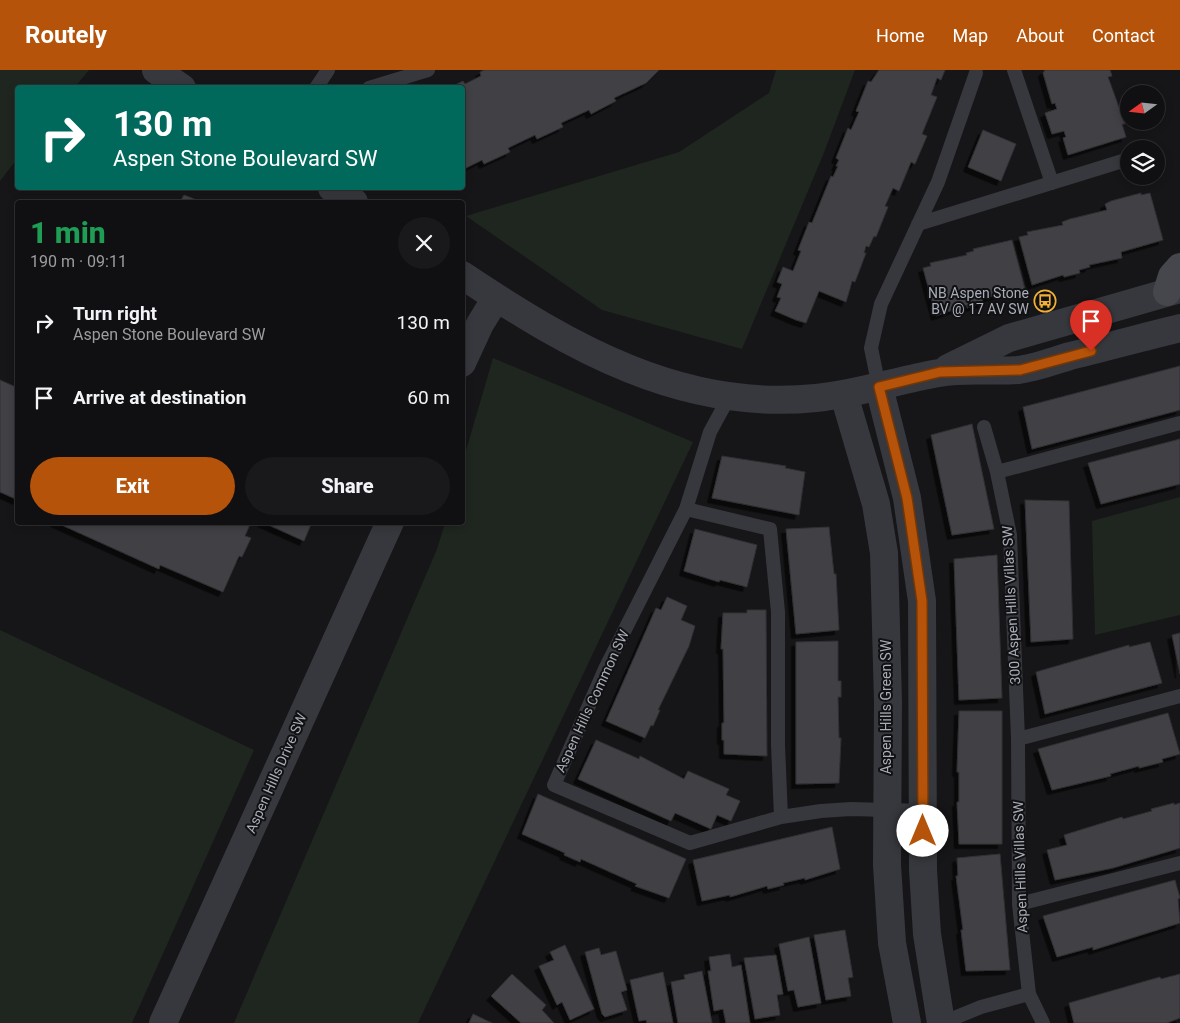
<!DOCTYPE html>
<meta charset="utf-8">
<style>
:root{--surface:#101012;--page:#19191b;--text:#f1f3f6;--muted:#9c9d9f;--line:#303032;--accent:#b45309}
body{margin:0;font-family:Roboto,sans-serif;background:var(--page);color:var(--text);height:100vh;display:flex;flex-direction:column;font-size:19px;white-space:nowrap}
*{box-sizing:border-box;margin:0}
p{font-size:16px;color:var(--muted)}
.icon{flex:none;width:28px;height:28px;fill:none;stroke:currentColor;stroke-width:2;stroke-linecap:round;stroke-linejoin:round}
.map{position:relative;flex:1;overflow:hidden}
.details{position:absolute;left:15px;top:130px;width:450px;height:325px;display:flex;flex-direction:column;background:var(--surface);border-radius:5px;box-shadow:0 2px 8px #0003,0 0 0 1px var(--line)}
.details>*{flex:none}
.hud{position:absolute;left:15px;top:15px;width:450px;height:105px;border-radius:5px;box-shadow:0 2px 8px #0003,0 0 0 1px var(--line);background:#00695c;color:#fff;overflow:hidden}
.needle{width:32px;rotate:255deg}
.tools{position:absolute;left:1120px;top:15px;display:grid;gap:10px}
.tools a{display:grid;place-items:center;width:45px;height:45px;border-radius:50%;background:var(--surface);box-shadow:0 2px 8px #0003,0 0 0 1px var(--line);font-size:25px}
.pin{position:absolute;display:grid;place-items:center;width:42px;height:42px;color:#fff;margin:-51px -21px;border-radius:50% 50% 50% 0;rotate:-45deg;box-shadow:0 0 5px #0007}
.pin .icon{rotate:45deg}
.me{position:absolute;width:55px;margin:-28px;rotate:0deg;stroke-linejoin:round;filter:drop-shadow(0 0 4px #0008)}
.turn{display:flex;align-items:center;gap:18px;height:105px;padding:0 15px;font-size:22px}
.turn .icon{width:65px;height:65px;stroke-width:2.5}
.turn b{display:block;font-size:35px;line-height:42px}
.round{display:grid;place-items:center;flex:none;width:52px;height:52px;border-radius:26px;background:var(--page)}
.summary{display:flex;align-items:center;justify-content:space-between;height:85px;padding:0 15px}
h1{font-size:30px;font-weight:800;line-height:38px;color:#1e9e55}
.action{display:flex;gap:10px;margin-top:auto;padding:10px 15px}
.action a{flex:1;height:58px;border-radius:30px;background:var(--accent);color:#fff;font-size:20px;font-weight:800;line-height:58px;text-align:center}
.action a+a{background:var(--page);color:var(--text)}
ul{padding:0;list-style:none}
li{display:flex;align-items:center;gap:15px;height:75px;padding:0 15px}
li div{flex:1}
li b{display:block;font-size:19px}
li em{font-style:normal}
header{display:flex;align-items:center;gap:30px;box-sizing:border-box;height:70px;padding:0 25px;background:var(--accent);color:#fff}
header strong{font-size:24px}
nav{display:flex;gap:28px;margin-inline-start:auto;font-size:18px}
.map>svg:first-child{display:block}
.green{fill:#1e261f}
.building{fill:#404145;stroke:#303034;filter:url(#shadow)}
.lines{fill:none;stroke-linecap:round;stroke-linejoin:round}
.service{stroke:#37383d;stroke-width:14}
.minor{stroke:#37383d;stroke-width:28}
.tertiary{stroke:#37383d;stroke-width:28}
.secondary{stroke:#45474d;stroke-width:28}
.route-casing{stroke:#753606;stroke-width:12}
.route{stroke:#b45309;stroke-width:9}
.labels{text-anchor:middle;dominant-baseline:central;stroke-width:4;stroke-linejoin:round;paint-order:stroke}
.poi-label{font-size:14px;fill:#a8adb8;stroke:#111113;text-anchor:end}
.street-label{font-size:14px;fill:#a8adb8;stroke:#111113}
</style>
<header>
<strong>Routely</strong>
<nav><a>Home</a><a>Map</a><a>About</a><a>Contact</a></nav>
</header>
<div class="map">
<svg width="1180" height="953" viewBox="0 0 1180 953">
<defs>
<filter id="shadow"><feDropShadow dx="-4.5" dy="4.5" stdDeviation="0" flood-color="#0009"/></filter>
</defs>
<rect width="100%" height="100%" fill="#161618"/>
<path class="green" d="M 0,0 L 89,0 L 75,17 L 18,18 L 17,89 L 0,111 Z
M 776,0 L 855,0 L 823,85 L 742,279 L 602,240 L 466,146 L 679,82 L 769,23 Z
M 493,288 L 693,372 L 418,953 L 234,953 L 437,479 L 445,453 L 462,452 L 463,391 Z
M 1180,427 L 1180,545 L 1095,565 L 1092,451 Z
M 0,560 L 254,680 L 132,953 L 0,953 Z"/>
<path class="building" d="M 484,0 L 659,0 L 646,13 L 614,28 L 616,31 L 591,44 L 589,40 L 561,53 L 563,57 L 537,69 L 535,65 L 508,78 L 510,82 L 484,94 L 482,90 L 462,100 L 462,18 L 449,18 L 463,11 L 465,14 L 481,6 L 480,2 Z
M 879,0 L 945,0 L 941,10 L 937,8 L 931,25 L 937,27 L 922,64 L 927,66 L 915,94 L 911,92 L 899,121 L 893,118 L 885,136 L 888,137 L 876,167 L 874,166 L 869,177 L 866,176 L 864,183 L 866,183 L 855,212 L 852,211 L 851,215 L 846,232 L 819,221 L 806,253 L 796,250 L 775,241 L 781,228 L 777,227 L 782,214 L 777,212 L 783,197 L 793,201 L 801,181 L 798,180 L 809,152 L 812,153 L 831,106 L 833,107 L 838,96 L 836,96 L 839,90 L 836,88 L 848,58 L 851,60 L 859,42 L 856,41 L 868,11 L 871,12 Z
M 1045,0 L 1110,0 L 1112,6 L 1108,7 L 1125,54 L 1122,54 L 1126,67 L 1068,85 L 1063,68 L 1066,67 L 1064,61 L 1052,64 L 1045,43 L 1057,39 L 1055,33 L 1052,34 L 1043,3 Z
M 983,60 L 1016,74 L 1001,111 L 968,97 Z
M 1141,123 L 1141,125 L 1150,123 L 1163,170 L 1121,182 L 1122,188 L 1089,195 L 1090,197 L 1079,200 L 1080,203 L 1064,207 L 1063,205 L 1032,215 L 1019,167 L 1028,165 L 1027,162 L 1063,155 L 1062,152 L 1070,149 L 1107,140 L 1105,134 L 1111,131 Z
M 184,125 L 202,132 L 180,132 Z
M 1012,170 L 1025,219 L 993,226 L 982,229 L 983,233 L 967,238 L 967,235 L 936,246 L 923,198 L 931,196 L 930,193 L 967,185 L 966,183 L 974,181 L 973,179 Z
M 1180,296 L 1180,340 L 1032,379 L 1023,337 Z
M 0,310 L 18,318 L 18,430 L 0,422 Z
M 972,354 L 994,459 L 952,465 L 931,365 Z
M 1180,369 L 1180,414 L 1101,434 L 1088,393 Z
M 722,386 L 786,396 L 785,398 L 805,402 L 799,445 L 712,428 Z
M 1025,430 L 1069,431 L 1073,569 L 1031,572 Z
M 55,452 L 251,452 L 245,466 L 251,468 L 242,487 L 239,486 L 223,522 L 160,495 L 159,499 Z
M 262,452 L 312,452 L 304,471 Z
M 829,457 L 834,504 L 836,504 L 839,560 L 796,564 L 786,459 Z
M 695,459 L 757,475 L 747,517 L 720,510 L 719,512 L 684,501 Z
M 997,485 L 1002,628 L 959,630 L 954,489 Z
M 667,527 L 687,536 L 681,550 L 695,556 L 689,576 L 658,640 L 660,640 L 653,656 L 651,655 L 645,668 L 606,651 L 656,538 L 661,540 Z
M 747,540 L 766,540 L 767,686 L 724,684 L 724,670 L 722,670 L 722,653 L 724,653 L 723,579 L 721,579 L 723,543 L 747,543 Z
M 1180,563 L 1180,604 L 1172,565 Z
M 838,571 L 838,611 L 841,611 L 841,627 L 838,627 L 839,668 L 841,668 L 839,713 L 796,714 L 796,572 Z
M 1150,572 L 1162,613 L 1045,644 L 1036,602 L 1129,575 L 1129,577 Z
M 959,641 L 1002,641 L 1002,774 L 959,774 L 957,732 L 959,732 L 959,702 L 957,702 Z
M 1168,643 L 1180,684 L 1162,689 L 1163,692 L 1139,698 L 1139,696 L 1110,704 L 1111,706 L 1052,720 L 1038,679 Z
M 596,670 L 639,689 L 640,686 L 684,709 L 688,701 L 729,719 L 726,725 L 740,731 L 731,751 L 717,745 L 711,759 L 675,743 L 671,751 L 578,709 Z
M 538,724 L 686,789 L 669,828 L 635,816 L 637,814 L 581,789 L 580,792 L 564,785 L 565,783 L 522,764 Z
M 1174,733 L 1174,735 L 1180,733 L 1180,778 L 1113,798 L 1055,810 L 1047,780 L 1067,775 L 1064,765 L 1122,747 L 1123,749 L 1152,741 L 1151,739 Z
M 832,757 L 840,799 L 805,810 L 805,808 L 783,813 L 784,815 L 768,819 L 767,816 L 730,827 L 730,825 L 702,831 L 693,790 Z
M 1000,784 L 1010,900 L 966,901 L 961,860 L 963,860 L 956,806 L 958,806 L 957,788 Z
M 1175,810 L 1180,828 L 1178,829 L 1180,853 L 1093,880 L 1093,877 L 1057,887 L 1043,846 Z
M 845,860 L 853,907 L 848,908 L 851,926 L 826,930 L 814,865 Z
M 809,867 L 821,933 L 798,937 L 794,920 L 788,921 L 779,874 Z
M 565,875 L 594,939 L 570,950 L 562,932 L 557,935 L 539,896 L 554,890 L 550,882 Z
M 599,878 L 601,885 L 616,881 L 627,920 L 621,922 L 627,940 L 605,947 L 602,944 L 585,882 Z
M 730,884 L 732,897 L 741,895 L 750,953 L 726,953 L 723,939 L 714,941 L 708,901 L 711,901 L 709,887 Z
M 776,885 L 783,924 L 777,925 L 780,945 L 755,949 L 744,888 Z
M 702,901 L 712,953 L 678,953 L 671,912 L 685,909 L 684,905 Z
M 663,902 L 673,953 L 647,953 L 646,950 L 639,951 L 630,910 Z
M 512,904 L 546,935 L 542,940 L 554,953 L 521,953 L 491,926 Z
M 1180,904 L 1180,948 L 1167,953 L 1074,953 L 1069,933 L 1160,907 L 1161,909 Z
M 473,944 L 492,953 L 469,953 Z"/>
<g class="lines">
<path class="service" d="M 1014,0 L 1052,113
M 316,18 L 328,0
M 369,18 L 428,0
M 918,154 L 1129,89
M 879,317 L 871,278 L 881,234 L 938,112 L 976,3
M 729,327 L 710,362 L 686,439 L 605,599 L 554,715 L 690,773 L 781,747 L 821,741 L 851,739 L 923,741
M 984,357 L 997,402
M 686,439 L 770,459 L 778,542 L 778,675 L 781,747
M 1018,669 L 1180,626
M 1019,834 L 1180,793
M 1029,924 L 1043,953
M 942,953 L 981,937 L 1029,924 L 1019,834 L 1018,669 L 1010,465 L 997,402 L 1180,353"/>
<path class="minor" d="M 462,293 L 480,254 L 496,228
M 879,317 L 907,428 L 922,531 L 923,800 L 927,864 L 941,953
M 844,325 L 876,434 L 884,483 L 888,632 L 887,795 L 892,873 L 907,953
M 163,953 L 390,452"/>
<path class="tertiary" d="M 156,0 L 182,18
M 332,118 L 354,132
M 462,205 C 570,277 682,342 816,328 C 858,324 898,310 939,303 C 965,298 992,302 1018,300 C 1035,298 1053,291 1070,286 C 1107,277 1143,267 1180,258
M 948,298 L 1009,268 L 1180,219"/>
<path class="secondary" d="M 1167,222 L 1172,206 L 1180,197"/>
</g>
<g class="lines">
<g class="route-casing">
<path id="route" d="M 923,761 L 922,531 L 907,428 L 879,317 L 940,302 L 1020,300 L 1091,281"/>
</g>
<use href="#route" class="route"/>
</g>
<defs>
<g id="bus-ring" transform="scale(1.125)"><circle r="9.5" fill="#111113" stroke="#f2b134" stroke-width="1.5"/><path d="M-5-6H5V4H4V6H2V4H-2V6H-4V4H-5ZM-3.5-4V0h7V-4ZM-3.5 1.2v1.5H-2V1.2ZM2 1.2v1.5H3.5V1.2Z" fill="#f2b134"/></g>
</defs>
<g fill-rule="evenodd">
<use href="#bus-ring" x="1045" y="231"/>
</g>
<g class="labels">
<g class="poi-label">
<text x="1029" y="223">NB Aspen Stone<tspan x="1029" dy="16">BV @ 17 AV SW</tspan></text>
</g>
<g class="street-label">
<text transform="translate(1011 535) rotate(-93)">300 Aspen Hills Villas SW</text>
<text transform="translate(592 631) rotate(-65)">Aspen Hills Common SW</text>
<text transform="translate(886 637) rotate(-90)">Aspen Hills Green SW</text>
<text transform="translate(276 703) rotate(-66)">Aspen Hills Drive SW</text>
<text transform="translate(1020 797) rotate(-92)">Aspen Hills Villas SW</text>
</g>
</g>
</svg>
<div class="tools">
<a><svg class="needle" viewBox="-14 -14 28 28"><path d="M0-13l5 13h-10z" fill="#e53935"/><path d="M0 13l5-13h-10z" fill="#9c9d9f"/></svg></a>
<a><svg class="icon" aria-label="layers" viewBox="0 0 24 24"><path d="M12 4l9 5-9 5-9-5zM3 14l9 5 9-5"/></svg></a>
</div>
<div class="pin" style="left:1091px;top:281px;background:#d93025"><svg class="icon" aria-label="arrive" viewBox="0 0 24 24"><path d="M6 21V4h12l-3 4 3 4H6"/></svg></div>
<svg class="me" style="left:923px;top:761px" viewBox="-20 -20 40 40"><circle r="19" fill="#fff"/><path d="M0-13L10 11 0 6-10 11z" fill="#b45309"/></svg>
<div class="hud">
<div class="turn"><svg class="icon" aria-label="right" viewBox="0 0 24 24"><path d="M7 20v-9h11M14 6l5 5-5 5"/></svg><div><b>130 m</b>Aspen Stone Boulevard SW</div></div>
</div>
<section class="details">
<div class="summary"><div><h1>1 min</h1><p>190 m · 09:11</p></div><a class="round"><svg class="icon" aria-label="close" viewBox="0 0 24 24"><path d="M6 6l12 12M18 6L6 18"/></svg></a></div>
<ul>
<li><svg class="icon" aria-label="right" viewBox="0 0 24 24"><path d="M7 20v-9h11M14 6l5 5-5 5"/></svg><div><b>Turn right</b><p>Aspen Stone Boulevard SW</p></div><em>130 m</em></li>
<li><svg class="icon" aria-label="arrive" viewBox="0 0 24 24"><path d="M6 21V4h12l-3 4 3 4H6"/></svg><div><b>Arrive at destination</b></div><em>60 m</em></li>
</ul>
<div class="action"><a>Exit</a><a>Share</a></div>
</section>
</div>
